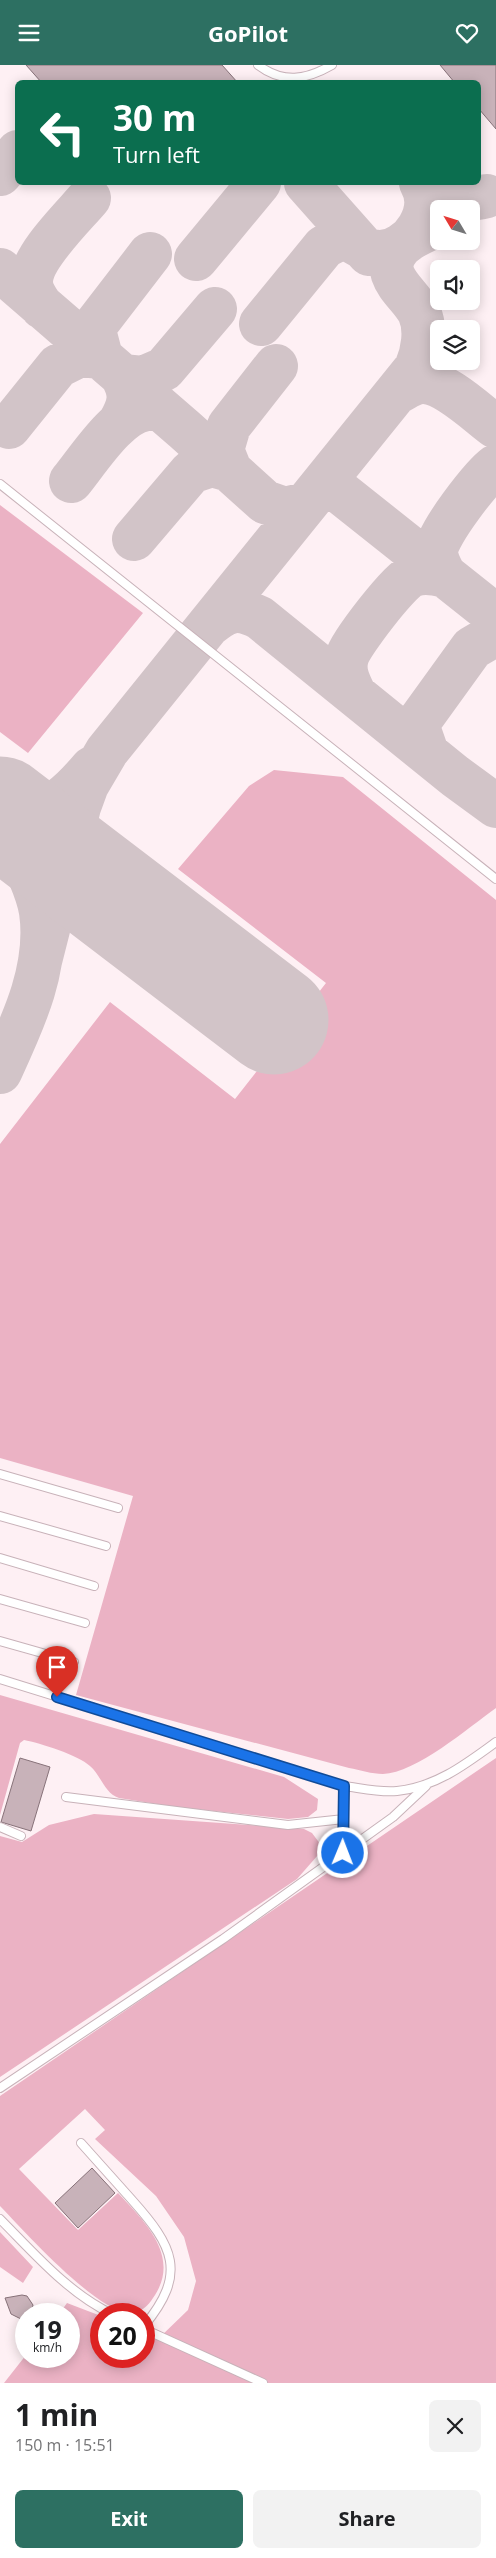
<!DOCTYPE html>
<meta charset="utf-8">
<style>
:root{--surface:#fff;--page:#f2f2f2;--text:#202124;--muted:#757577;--accent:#2d7062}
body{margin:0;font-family:"Open Sans",sans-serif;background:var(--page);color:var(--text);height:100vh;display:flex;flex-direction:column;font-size:19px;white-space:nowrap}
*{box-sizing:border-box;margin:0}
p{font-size:16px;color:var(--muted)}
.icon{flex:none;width:28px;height:28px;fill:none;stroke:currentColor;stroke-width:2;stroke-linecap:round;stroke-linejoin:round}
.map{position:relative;height:2318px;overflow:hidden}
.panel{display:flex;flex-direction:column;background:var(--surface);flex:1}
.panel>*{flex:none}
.top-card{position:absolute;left:15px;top:15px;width:466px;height:105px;border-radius:8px;box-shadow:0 2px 12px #0003;background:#0b6e4f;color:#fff;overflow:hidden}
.needle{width:32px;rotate:308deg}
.controls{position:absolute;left:430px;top:135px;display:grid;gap:10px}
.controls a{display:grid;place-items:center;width:50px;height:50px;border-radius:8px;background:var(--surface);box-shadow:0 2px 12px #0003;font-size:25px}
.speed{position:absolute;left:15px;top:2238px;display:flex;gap:10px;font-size:25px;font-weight:700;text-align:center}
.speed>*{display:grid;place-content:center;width:65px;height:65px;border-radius:50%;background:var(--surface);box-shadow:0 2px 12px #0003;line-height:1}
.speed small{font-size:12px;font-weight:400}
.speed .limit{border:8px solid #d22;background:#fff;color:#111}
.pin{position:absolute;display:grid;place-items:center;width:42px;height:42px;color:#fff;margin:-51px -21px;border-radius:50% 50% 50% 0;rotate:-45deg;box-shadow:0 0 5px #0007}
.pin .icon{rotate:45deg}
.me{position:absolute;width:55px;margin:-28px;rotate:1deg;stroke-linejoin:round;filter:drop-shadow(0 0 4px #0008)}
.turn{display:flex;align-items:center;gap:18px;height:105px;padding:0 15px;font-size:22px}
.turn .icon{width:65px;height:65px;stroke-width:2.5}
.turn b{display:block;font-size:35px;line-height:42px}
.round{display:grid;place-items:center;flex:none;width:52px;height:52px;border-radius:8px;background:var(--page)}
.overview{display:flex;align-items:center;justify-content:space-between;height:85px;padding:0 15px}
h1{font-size:30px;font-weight:700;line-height:38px}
.primary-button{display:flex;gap:10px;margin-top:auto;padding:10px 15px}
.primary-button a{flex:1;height:58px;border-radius:8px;background:var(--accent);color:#fff;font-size:20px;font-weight:700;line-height:58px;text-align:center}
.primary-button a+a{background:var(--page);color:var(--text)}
header{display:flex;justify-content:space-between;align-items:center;height:65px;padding:0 15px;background:var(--accent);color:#fff;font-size:22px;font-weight:700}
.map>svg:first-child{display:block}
.green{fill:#ebb2c4}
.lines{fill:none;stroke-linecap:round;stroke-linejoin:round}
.taxiway{stroke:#d2c4c8;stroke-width:44}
.runway{stroke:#d2c4c8;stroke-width:109}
.building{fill:#c8b2b9;stroke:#877279}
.service-casing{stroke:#c8b2b9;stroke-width:10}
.service{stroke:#fff;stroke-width:8}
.route-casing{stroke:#114b97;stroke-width:12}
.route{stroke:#1a73e8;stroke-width:9}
</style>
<header><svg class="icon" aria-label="menu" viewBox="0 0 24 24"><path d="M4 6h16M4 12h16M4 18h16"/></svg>GoPilot<svg class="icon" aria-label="heart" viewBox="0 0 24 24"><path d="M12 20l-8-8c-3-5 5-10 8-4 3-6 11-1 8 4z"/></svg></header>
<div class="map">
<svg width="496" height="2318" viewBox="0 0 496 2318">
<rect width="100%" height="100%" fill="#fef0f4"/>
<path class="green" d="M 0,440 L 143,548 L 28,688 L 0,667 Z
M 274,705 L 343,712 L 496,835 L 496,1643 C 468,1663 416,1708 383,1709 C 372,1709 360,1705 349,1703 L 76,1630 L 133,1431 L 0,1393 L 0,1079 L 110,937 L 235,1034 L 326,918 L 178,804 L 249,721 Z
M 0,1630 L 284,1712 L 318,1734 L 317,1745 L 308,1752 L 288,1754 L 176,1742 L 119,1733 C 104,1728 101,1710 90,1701 C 78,1690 40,1678 24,1675 L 20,1678 L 0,1750 Z
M 496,1693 L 496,2318 L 4,2318 L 26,2290 L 69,2291 L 69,2249 L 59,2249 L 67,2238 L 101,2251 L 101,2291 L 144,2291 L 144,2268 L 158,2274 L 188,2245 L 196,2216 L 184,2172 L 156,2131 L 95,2074 L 105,2065 L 85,2044 L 19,2104 L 78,2165 L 118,2128 C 145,2157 182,2192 153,2233 C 148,2241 139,2250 128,2248 C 93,2243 26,2168 0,2141 L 0,2031 Z
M 94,1749 L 304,1764 L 312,1768 L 321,1780 L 318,1790 L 297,1814 L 0,2012 L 0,1771 L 22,1777 L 49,1760 Z
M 0,2167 L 33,2202 L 23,2218 L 0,2202 Z"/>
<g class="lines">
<path class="taxiway" d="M 0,109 L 18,87
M 306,118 L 369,189
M 428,118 C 448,133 462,137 487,131
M 196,194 L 259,118
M 0,205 L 185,365 L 265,437 L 285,444 L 306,439
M 42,242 C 37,234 31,227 31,217 C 31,192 73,152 89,133
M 261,259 L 324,182 C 354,162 355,188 381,187 C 413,185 437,145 421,118
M 398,327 C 406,323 413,317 423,317 C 446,317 478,349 496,362
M 120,357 C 130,339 132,329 122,311 L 143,313 L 164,304 L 215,244
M 9,362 L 58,301 L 80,290 L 101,292 L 95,269 L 97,258 L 150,189
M 71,416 C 89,394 118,347 147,344
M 326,416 L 496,551
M 134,474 L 191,407 L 212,400 L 230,405 L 222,385 L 229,361 L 276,301
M 445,511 C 441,503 436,496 436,486 C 437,469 482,411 496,401
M 209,560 C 228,544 238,542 260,553 L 455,711 L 496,741
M 354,628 C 348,616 343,605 347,592 C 351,578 399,516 411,511 C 422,506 434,508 445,511
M 427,688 L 419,665 L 420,655 L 472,583 L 496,569
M 0,745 C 8,746 16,748 24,748 C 53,747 75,723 92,703
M 0,748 C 12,775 37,819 41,847 C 49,903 23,957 0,1007
M 40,896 L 79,742 L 87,720 L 107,686 L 416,303 C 423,287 427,264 419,247 C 409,227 377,210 399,183 C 408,172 426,166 439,159"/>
<path class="runway" d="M 0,746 L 274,955"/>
</g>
<path class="building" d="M 26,0 L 222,0 L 238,18 L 42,18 Z
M 440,0 L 496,0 L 496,64 L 479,44 L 479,18 L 455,18 Z
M 20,1693 L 50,1702 L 31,1766 L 1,1757 Z
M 92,2103 L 115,2128 L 78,2163 L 55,2138 Z
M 22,2230 L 27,2231 L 33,2240 L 31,2249 L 26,2249 L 26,2253 L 21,2254 L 11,2249 L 5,2233 Z"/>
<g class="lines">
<g class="service-casing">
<path id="service" d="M 258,0 C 283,19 306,15 332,0
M 0,419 L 496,814
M 0,1409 L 118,1443
M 0,1451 L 106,1481
M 0,1493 L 94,1521
M 0,1534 L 85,1558
M 0,1576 L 74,1597
M 0,1614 L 344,1721 C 360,1723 381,1728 397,1726 C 436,1722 466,1699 496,1677
M 66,1732 L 288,1760 L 344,1754
M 0,1762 L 21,1771
M 343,1788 L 344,1721
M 0,2023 L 223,1874 L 393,1752 L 426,1721
M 81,2078 C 98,2097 115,2116 132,2135 C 173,2181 188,2208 144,2261
M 0,2154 C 34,2188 68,2228 112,2249
M 144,2264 L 263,2318"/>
</g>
<use href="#service" class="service"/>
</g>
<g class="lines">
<g class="route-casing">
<path id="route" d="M 57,1632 L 344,1721 L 343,1788"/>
</g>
<use href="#route" class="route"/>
</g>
</svg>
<div class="controls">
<a><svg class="needle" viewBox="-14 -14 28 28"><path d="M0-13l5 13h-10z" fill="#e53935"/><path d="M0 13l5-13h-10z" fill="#757577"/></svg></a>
<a><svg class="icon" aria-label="sound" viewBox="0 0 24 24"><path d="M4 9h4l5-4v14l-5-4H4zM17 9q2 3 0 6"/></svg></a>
<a><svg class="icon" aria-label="layers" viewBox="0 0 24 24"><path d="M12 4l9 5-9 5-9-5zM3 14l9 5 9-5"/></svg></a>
</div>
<div class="speed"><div>19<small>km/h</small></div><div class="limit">20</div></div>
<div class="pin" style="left:57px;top:1632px;background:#d93025"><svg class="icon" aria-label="arrive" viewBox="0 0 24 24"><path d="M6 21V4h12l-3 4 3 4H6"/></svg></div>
<svg class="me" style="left:343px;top:1788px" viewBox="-20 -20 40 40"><circle r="17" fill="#1a73e8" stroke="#fff" stroke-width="3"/><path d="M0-11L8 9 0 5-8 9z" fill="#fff"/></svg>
<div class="top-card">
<div class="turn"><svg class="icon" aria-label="left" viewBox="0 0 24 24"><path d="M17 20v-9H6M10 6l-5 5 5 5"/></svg><div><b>30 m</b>Turn left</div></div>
</div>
</div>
<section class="panel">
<div class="overview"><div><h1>1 min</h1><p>150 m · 15:51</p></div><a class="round"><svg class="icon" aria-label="close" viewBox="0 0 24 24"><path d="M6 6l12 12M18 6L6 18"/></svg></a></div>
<div class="primary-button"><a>Exit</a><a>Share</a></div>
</section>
